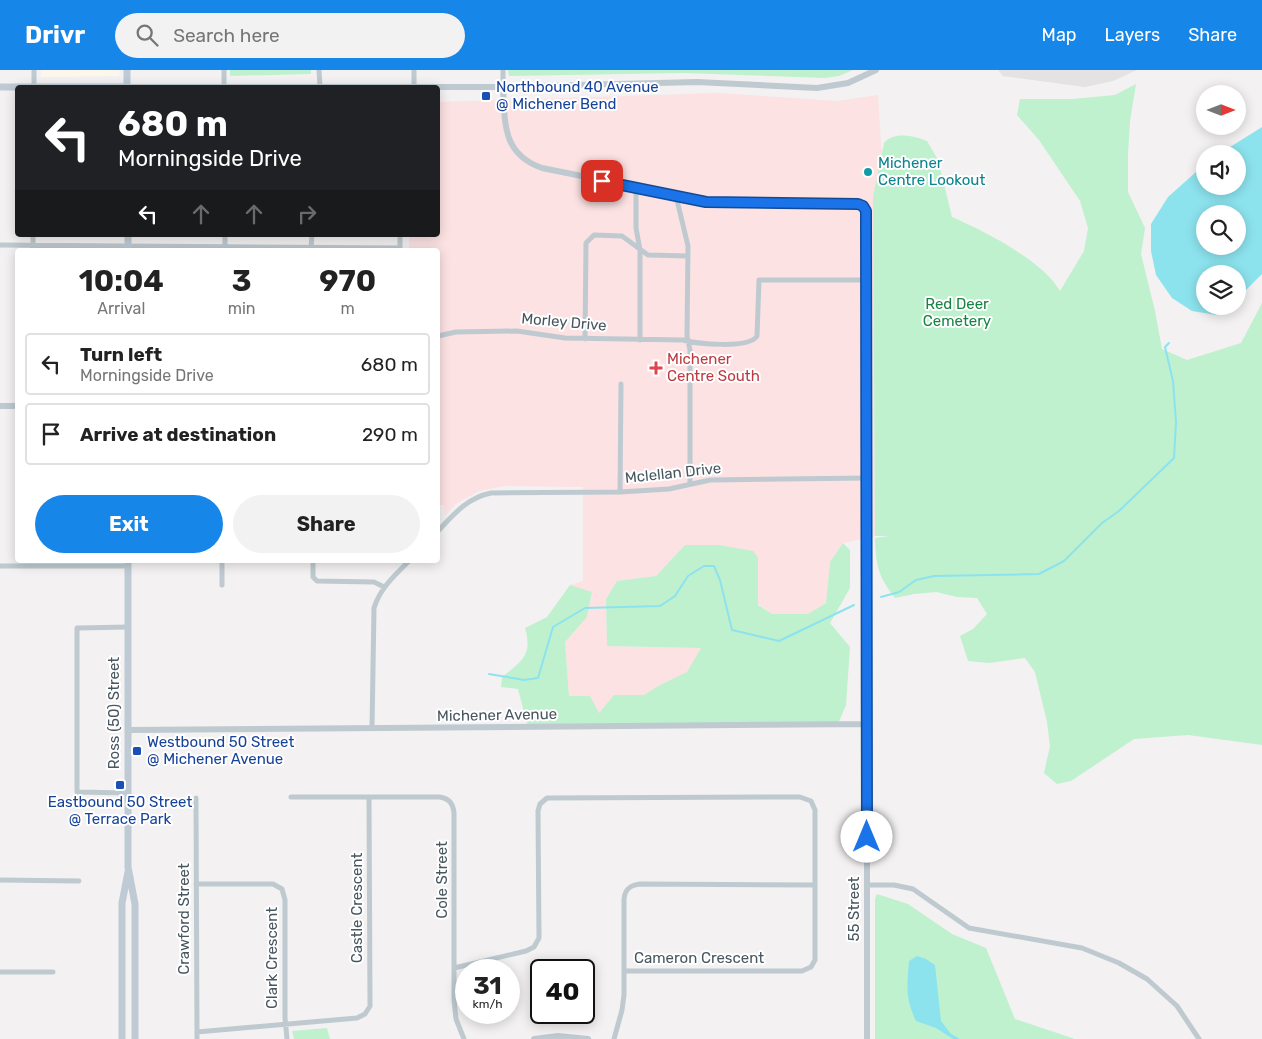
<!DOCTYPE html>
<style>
:root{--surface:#fff;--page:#f2f2f2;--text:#222;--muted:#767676;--line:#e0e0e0;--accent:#1686e8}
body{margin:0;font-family:Rubik,sans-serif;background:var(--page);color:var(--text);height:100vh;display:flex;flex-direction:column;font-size:19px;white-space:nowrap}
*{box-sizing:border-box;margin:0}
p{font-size:16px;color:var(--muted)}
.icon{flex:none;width:28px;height:28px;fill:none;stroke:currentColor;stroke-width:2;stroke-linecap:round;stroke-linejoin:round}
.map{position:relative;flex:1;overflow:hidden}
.panel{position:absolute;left:15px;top:178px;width:425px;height:315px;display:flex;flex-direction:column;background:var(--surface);border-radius:5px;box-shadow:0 2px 12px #0003}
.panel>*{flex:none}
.banner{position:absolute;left:15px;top:15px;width:425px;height:152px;border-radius:5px;box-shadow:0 2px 12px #0003;background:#202124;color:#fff;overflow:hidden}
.needle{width:32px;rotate:90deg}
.tools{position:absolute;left:1196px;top:15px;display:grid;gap:10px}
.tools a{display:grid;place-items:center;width:50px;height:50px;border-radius:50%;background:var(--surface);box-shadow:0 2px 12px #0003;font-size:25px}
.speed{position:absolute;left:455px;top:889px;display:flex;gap:10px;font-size:25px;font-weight:700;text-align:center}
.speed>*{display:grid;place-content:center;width:65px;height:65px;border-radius:50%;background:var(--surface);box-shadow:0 2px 12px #0003;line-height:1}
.speed small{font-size:12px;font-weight:400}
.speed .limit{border:2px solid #111;border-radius:8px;background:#fff;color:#111}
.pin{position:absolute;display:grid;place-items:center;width:42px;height:42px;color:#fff;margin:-21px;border-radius:10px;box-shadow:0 2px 8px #0006}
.me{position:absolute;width:55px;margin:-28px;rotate:0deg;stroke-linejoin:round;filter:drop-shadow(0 0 4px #0008)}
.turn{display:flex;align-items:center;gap:18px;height:105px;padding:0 20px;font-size:22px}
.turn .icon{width:65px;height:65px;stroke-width:2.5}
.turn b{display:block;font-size:35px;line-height:42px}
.lanes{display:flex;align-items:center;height:48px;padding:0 20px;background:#0003;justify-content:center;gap:25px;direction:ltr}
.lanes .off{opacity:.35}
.eta{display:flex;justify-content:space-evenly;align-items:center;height:85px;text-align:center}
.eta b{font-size:30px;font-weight:700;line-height:35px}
.action{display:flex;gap:10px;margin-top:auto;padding:10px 20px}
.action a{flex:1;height:58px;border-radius:30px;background:var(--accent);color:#fff;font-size:20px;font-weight:700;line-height:58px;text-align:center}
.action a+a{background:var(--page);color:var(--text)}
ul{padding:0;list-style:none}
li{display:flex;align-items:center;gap:15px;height:62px;margin:0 10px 8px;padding:0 10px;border:2px solid var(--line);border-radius:5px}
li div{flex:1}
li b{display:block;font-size:19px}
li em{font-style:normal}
header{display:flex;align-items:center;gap:30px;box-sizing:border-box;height:70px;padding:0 25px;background:var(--accent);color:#fff}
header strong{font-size:24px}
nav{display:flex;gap:28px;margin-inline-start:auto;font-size:18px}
.search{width:350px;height:45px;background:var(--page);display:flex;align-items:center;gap:12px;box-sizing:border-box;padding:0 18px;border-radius:28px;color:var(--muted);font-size:19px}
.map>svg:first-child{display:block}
.commercial{fill:#fdf6eb}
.education{fill:#e4e2e3}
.medical{fill:#fce2e3}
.green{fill:#bff1ce}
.water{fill:#8ce3ee;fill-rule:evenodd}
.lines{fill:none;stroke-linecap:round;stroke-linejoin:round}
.stream{stroke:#8ce3ee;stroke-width:2}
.minor{stroke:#becad0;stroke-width:5}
.tertiary{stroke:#becad0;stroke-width:6}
.secondary{stroke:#becbd5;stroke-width:7}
.route-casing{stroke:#114b97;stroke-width:12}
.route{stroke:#1a73e8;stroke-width:9}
.transit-dot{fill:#1a4fb4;stroke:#fff;stroke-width:2}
.culture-dot{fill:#0f9aa8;stroke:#fff;stroke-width:2}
.health-dot{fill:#e0444e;stroke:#fff;stroke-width:2}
.labels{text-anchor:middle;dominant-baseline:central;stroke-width:4;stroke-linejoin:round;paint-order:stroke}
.transit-label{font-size:15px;fill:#164399;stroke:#fff;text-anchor:start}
.culture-label{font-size:15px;fill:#0d838f;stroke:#fff;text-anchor:start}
.park-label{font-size:15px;fill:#168342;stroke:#fff}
.street-label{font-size:15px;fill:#48565f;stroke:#fff}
.health-label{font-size:15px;fill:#be3a42;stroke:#fff;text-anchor:start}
</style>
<header>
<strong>Drivr</strong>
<div class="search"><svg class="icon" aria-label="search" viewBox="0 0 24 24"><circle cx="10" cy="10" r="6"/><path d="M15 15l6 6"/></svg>Search here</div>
<nav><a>Map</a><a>Layers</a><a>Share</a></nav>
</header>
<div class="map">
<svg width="1262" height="969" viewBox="0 0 1262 969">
<rect width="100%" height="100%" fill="#f3f1f1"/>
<path class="commercial" d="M 41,0 L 120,0 L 119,6 L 41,7 Z"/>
<path class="education" d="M 998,0 L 1137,0 L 1113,11 L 1085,17 L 1003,6 Z"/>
<path class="medical" d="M 719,23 L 837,31 L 878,25 L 882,90 L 873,127 L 875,466 L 843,473 L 830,492 L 826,533 L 808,544 L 772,544 L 758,534 L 758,488 L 685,475 L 656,506 L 617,511 L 606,529 L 607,576 L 702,578 L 688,602 L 660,615 L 644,625 L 614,625 L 599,643 L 569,627 L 565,572 L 587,547 L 592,523 L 570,515 L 583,511 L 583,417 L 504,416 L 479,421 L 457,433 L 445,446 L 444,435 L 438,435 L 438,180 L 409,180 L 409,165 L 438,165 L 438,32 Z"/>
<path class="green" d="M 230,0 L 311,0 L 311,4 L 230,6 Z
M 508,0 L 853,0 L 839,6 L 825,8 L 684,3 L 509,6 Z
M 1136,14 L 1130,51 L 1128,84 L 1128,122 L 1145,158 L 1141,184 L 1155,241 L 1162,279 L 1187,290 L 1241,273 L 1262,233 L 1262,675 L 1188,665 L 1134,669 L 1071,711 L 1057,714 L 1044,703 L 1050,676 L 1047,652 L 1035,602 L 1025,588 L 989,593 L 968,591 L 960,566 L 973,559 L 987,544 L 977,528 L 957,527 L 936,522 L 914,524 L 895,528 C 878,506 876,496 875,468 L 889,466 L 875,466 L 873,127 L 884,73 C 894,61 914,66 927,71 L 938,90 L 952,147 C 984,161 1042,190 1060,221 L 1084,181 L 1088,158 L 1080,131 L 1039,70 L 1017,45 L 1020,29 L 1072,29 L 1115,25 Z
M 843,473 L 850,480 L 850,518 L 830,553 L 850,577 L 846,635 L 838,654 L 528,657 L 518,619 L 501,617 L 502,607 C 522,591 533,585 525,558 L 547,547 L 570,515 L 592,522 L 587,547 L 565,572 L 569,626 L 590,626 L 599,643 L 614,625 L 644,625 L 660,615 L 687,602 L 701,578 L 607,576 L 606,529 L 617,511 L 656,506 L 685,475 L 719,475 L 753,481 L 758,488 L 758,535 L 772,544 L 808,544 L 826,533 L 830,492 Z
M 877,824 L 908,834 L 952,864 L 986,878 L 1015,949 L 1075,969 L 875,969 L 875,829 Z
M 327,958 L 330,969 L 294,969 L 292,961 Z"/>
<path class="water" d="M 1262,57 L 1262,204 L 1238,228 L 1238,204 L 1205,204 L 1205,236 L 1227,236 L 1216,245 L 1192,241 L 1172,228 L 1156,205 L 1151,181 L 1151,154 L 1168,127 L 1205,94 L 1205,116 L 1238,116 L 1238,84 L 1219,84 ZM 1205,144 L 1238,144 L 1238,176 L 1205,176 Z
M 917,886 L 926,889 L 935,895 L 941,951 L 951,964 L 960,969 L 953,969 L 936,958 L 916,951 C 905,928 907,916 909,891 Z"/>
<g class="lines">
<path class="stream" d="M 881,527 L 899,522 L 916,510 L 934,506 L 1039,504 L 1064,491 L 1102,453 L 1119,441 L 1174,388 L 1176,352 L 1173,311 L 1165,277 L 1169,273
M 489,604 L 524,610 L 538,608 L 553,557 L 585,538 L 660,536 L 675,526 L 688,506 L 704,496 L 714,496 L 720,510 L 732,560 L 779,571 L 854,535"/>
<path class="minor" d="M 224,0 L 224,18
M 319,0 L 320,17
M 414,0 L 414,17
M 503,0 L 503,17
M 34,18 L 34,0
M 636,118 L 636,158 L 640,180 L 640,270
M 676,126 L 688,176 L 687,266 L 690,280 L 690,414
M 225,165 L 225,179
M 0,175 L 400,178
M 311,178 L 312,165
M 400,179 L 400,165
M 33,180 L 33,165
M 438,266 L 456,262 L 517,261 L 565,268 L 683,270 C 697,274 749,279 757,266 L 759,210 L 867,210
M 585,269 L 586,173 L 594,165 L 622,166 L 648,185 L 688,186
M 621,314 L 620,422 L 669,419 L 710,410 L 867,408
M 438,461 C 454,444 467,428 491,423 L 620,422
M 313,490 L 313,507 L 317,511 L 374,512 L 384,517
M 0,496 L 128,496
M 222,515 L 222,490
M 128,557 L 77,558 L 77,722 L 128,723
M 372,658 L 374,538 C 380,518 395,505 410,490
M 291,727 L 440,727 C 450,729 453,734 454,743 L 454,930 L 456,949 L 464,969
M 196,728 L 197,969
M 0,810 L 79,811
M 196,814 L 273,814 L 282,819 L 285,830 L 285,948 L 287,969
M 867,815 L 894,815 L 913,819 L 969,858 L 1082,878 L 1119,893 L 1147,909 L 1177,936 L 1199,969
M 454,898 L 526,881 L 534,877 L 539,868 L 538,741 L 540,734 L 547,728 L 775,727 L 800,727 L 811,731 L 815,740 L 815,890 L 811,897 L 802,901 L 624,901
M 0,902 L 53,902
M 197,962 L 357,948 L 365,944 L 370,936 L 369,727
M 614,969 L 622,940 L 624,925 L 624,829 C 625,819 630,815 640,814 L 815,815"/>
<path class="tertiary" d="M 127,17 L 503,17 L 697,12 L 817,18 L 848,13 L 876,0
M 503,17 C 505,53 502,84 542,98 L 706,131 L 858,134 L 863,136 L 867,143 L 867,969
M 0,336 L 18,336
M 128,660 L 867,654
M 534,969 L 558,966 L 588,969"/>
<path class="secondary" d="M 0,17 L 127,17
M 127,18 L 127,0
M 128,165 L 128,180
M 128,490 L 128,797 L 135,834 L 135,969
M 122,969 L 122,833 L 128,802"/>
</g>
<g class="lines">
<g class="route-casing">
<path id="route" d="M 602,111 L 706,132 L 858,134 L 863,136 L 866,141 L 867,767"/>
</g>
<use href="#route" class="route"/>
</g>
<g class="transit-dot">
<rect x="481" y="21" width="10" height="10" rx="2.5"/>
<rect x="132" y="676" width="10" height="10" rx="2.5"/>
<rect x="115" y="710" width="10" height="10" rx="2.5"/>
</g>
<circle class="culture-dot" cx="868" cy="102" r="5"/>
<path class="health-dot" d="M653.5 290.5h5v5h5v5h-5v5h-5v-5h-5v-5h5z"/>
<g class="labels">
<g class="transit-label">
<text x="496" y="17">Northbound 40 Avenue<tspan x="496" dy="17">@ Michener Bend</tspan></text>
<text x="147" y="672">Westbound 50 Street<tspan x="147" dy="17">@ Michener Avenue</tspan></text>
<text x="120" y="732" text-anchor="middle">Eastbound 50 Street<tspan x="120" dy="17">@ Terrace Park</tspan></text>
</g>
<g class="culture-label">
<text x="878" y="93">Michener<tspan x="878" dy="17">Centre Lookout</tspan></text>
</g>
<g class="park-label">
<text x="957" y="234">Red Deer<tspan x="957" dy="17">Cemetery</tspan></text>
</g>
<g class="street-label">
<text transform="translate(564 252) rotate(5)">Morley Drive</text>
<text transform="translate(673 403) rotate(-6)">Mclellan Drive</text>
<text transform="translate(114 643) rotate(-90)">Ross (50) Street</text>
<text transform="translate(497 645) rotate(-1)">Michener Avenue</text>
<text transform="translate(442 810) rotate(-90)">Cole Street</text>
<text transform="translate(357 838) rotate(-90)">Castle Crescent</text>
<text transform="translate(854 839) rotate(-90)">55 Street</text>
<text transform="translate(184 849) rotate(-90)">Crawford Street</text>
<text transform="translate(272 888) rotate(-90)">Clark Crescent</text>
<text x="699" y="888">Cameron Crescent</text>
</g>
<g class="health-label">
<text x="667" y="289">Michener<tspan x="667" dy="17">Centre South</tspan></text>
</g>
</g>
</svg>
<div class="tools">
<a><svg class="needle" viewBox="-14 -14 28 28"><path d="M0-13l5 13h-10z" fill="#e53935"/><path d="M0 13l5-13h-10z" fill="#767676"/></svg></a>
<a><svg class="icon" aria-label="sound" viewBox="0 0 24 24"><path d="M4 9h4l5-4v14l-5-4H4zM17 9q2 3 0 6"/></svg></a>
<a><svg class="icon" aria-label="search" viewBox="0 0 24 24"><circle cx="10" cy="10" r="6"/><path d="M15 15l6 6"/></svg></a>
<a><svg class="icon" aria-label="layers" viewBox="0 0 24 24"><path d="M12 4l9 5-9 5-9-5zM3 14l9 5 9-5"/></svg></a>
</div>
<div class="speed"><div>31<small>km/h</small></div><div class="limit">40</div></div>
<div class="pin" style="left:602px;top:111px;background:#d93025"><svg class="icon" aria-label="arrive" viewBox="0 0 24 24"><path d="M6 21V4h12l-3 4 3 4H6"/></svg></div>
<svg class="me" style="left:867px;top:767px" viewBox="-20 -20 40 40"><circle r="19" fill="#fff"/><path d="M0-13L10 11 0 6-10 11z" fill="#1a73e8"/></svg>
<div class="banner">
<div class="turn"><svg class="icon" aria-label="left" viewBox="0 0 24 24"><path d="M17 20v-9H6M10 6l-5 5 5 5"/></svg><div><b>680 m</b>Morningside Drive</div></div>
<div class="lanes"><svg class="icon" aria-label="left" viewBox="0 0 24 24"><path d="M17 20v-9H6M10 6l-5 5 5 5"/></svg><svg class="icon off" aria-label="ahead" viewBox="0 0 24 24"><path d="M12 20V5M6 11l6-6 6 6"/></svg><svg class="icon off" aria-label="ahead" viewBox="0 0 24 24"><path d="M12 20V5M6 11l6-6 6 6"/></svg><svg class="icon off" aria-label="right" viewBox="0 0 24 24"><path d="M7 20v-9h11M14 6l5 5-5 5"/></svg></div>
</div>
<section class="panel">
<div class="eta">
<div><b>10:04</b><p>Arrival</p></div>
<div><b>3</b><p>min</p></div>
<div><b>970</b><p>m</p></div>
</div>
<ul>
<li><svg class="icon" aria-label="left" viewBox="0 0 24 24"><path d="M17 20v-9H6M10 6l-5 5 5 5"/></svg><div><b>Turn left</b><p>Morningside Drive</p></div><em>680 m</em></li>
<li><svg class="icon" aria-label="arrive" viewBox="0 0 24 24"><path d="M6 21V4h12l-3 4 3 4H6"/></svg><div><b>Arrive at destination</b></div><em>290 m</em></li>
</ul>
<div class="action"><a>Exit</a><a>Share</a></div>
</section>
</div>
